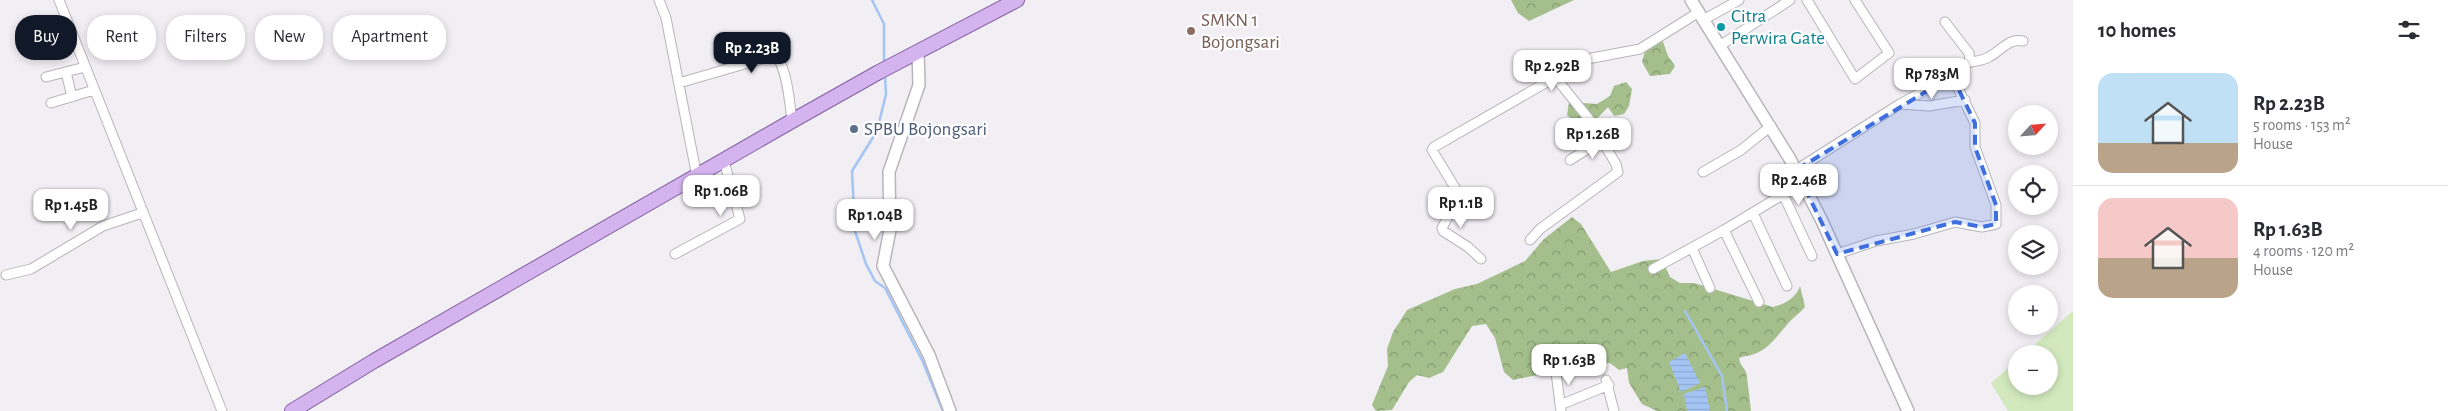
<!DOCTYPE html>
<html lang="en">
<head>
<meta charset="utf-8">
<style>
  body { margin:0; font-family:"Alegreya Sans",sans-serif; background:#f7f7f7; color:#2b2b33; height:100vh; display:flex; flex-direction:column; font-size:19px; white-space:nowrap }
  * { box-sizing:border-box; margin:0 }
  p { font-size:16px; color:#7c7c81 }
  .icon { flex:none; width:28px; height:28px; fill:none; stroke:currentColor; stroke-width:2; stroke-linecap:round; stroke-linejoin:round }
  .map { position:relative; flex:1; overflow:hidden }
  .details { display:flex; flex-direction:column; background:#fff; width:375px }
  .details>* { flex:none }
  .guide { position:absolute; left:15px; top:15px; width:475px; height:45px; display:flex; gap:10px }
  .needle { width:32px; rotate:64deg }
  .buttons { position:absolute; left:2008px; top:105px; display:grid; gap:10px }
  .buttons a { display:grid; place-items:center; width:50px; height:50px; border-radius:50%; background:#fff; box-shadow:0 2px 8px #0003; font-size:25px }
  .price { position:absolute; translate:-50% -42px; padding:0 11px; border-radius:10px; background:#fff; color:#222; font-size:16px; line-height:32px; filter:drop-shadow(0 1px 2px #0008) }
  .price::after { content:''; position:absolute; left:50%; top:30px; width:15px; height:11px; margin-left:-8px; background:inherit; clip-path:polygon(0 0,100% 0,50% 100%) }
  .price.selected { background:#111827; color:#fff }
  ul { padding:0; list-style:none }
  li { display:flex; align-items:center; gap:15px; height:125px; padding:0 25px }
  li+li { border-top:1px solid #e1e1e2 }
  li span { display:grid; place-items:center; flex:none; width:140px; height:100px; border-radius:15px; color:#555 }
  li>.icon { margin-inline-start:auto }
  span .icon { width:60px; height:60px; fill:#fffc; stroke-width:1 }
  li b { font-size:21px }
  h2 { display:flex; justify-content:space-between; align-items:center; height:60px; padding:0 25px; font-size:21px }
  .tag { padding:0 18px; border-radius:20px; background:#fff; box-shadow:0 2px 8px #0003; font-size:18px; line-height:45px }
  .tag.selected { background:#111827; color:#fff }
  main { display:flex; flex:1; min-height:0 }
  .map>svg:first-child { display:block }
</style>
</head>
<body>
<main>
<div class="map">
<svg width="2073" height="411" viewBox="0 0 2073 411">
  <defs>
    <pattern id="forest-crowns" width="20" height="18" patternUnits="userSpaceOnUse" patternTransform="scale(1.25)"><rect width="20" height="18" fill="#a4bf8c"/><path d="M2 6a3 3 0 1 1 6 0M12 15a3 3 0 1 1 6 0" fill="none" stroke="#859b72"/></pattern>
    <pattern id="water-rules" width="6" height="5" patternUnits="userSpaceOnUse" patternTransform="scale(1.25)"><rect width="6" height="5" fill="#a4c5f4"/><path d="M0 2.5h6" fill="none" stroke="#8da9d1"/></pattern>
  </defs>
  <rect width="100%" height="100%" fill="#f1eef4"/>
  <path fill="#d2e9bd" d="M2073,311V411H2008L1991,383L2016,361V386H2049V354H2024Z"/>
  <path fill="url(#forest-crowns)" d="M1511,0H1574L1529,21L1518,13Z
    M1662,39L1668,56L1675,66L1670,74L1650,76L1642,62L1645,51Z
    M1626,82L1632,89L1629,106L1624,114L1614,116L1608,107L1585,131L1567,115L1569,102L1597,104L1610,96L1614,86Z
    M1572,217L1581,224L1611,272L1643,261L1662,259L1670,277L1680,283H1694L1773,307C1785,304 1796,298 1800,286L1805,307C1799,314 1791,319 1786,326C1777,336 1768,350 1754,354C1749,356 1744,356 1739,358C1740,365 1743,366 1746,372C1747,375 1751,409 1751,411H1657L1642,404L1629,383L1627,368L1619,370L1610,363L1592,364L1513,380L1504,372L1495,338L1486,324L1472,326L1443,372L1429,378L1417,375L1409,382L1392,410L1376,411L1372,405L1388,366L1387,349L1393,332L1407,310L1455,289L1477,284L1525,261L1544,239Z"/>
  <path fill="url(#water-rules)" d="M1685,353L1700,383L1681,392L1669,362Z
    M1705,387L1710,411H1687L1684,394Z"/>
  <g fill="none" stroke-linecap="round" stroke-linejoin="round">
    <path stroke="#a4c5f4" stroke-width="2.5" d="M872,0L884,24V63
      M885,76L886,94L877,131L852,171L855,231L866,264L875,281L885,288L923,362L943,411
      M1685,311L1722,376L1727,411"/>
    <defs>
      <path id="minor" d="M59,0L222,411
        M659,0L666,18L697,177
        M1807,0L1855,79L1889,53L1855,0
        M1705,19L1739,0
        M1945,22L1969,53L1970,61
        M1721,45L1790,0
        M66,72L72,97
        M46,77L85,67
        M679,83L775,55C787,66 790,105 792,121
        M51,103L94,90
        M1900,104L1952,76
        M1570,160L1602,140
        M1796,170L1900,104L1929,106L1965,100
        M1703,172L1741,150L1771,126
        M1460,194L1442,228L1443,231L1468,247L1481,259
        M1783,194L1812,256
        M1474,200L1457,191L1432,150L1434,147L1587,59L1640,49L1699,12
        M1753,213L1787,286
        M1724,230L1759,302
        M1530,240L1540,229L1618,172L1616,164L1589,119L1555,77
        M1692,248L1710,288
        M675,254L740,219L724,161
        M1837,254L1876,241L1914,234L1955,222L1982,227L1996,224V205L1975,147V123L1952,76C1959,59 1977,64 1989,57C2001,51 2008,38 2023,41
        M1653,269L1724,230L1802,183
        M6,275L31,269L103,226L142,213
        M1555,365L1561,411
        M1606,380L1614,411
        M1560,405L1609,385"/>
      <path id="tertiary" d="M1691,0L1790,159L1822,221L1908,411
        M918,52L919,85L889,172L890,230L883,266L929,355L950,411"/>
      <path id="primary" d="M292,411L374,361L792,121L879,72L1017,0"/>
    </defs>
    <use href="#minor" stroke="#b8b5ba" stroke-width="11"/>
    <use href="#tertiary" stroke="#b8b5ba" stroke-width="14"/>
    <use href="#primary" stroke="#8360a1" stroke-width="16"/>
    <use href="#minor" stroke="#fff" stroke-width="9"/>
    <use href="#tertiary" stroke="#fff" stroke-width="11"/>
    <use href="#primary" stroke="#d4b3ef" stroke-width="14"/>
  </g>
  <path fill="#3f6edf" fill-opacity="0.2" stroke="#3f6edf" stroke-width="4" stroke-dasharray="10 6" stroke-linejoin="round" d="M1952,76L1975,123V147L1996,205V224L1982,227L1955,222L1837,254L1796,170Z"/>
  <circle fill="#0f9aa8" stroke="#fdfcfe" stroke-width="2" cx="1721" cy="27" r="5"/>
  <circle fill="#8d6e63" stroke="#fdfcfe" stroke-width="2" cx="1191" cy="31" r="5"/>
  <circle fill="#5c6f8a" stroke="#fdfcfe" stroke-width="2" cx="854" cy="129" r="5"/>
  <g text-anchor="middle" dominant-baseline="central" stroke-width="4.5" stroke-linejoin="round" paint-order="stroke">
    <g font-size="19" fill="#0d838f" stroke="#fdfcfe" text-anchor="start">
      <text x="1731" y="16">Citra<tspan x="1731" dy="22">Perwira Gate</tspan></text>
    </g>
    <g font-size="19" fill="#785e54" stroke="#fdfcfe" text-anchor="start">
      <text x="1201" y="20">SMKN 1<tspan x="1201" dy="22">Bojongsari</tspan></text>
    </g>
    <g font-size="19" fill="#4e5e75" stroke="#fdfcfe" text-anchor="start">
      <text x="864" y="129">SPBU Bojongsari</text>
    </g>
  </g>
</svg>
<div class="buttons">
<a><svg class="needle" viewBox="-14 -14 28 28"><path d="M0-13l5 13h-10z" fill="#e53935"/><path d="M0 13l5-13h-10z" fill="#7c7c81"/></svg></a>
<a><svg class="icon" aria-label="locate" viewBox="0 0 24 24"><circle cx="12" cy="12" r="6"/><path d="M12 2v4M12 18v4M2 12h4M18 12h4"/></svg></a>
<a><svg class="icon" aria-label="layers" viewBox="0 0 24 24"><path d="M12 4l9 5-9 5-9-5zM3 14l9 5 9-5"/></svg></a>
<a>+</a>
<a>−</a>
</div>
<b class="price selected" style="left:752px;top:74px">Rp 2.23B</b>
<b class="price" style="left:1552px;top:92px">Rp 2.92B</b>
<b class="price" style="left:1932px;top:100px">Rp 783M</b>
<b class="price" style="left:1593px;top:160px">Rp 1.26B</b>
<b class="price" style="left:1799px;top:206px">Rp 2.46B</b>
<b class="price" style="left:721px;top:217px">Rp 1.06B</b>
<b class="price" style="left:1461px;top:229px">Rp 1.1B</b>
<b class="price" style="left:71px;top:231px">Rp 1.45B</b>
<b class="price" style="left:875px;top:241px">Rp 1.04B</b>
<b class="price" style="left:1569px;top:386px">Rp 1.63B</b>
<div class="guide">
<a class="tag selected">Buy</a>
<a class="tag">Rent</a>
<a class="tag">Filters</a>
<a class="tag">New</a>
<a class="tag">Apartment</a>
</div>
</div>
<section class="details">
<h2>10 homes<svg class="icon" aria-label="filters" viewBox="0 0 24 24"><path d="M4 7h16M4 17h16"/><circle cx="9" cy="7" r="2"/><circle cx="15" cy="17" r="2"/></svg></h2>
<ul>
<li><span style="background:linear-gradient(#bfe0f5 70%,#b9a48a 0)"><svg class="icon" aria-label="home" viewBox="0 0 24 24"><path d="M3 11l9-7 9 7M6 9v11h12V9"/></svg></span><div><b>Rp 2.23B</b><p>5 rooms · 153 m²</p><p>House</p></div></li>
<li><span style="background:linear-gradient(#f6c9c9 60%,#b9a48a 0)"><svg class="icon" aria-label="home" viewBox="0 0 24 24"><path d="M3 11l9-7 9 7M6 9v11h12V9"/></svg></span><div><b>Rp 1.63B</b><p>4 rooms · 120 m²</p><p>House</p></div></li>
</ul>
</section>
</main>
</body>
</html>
